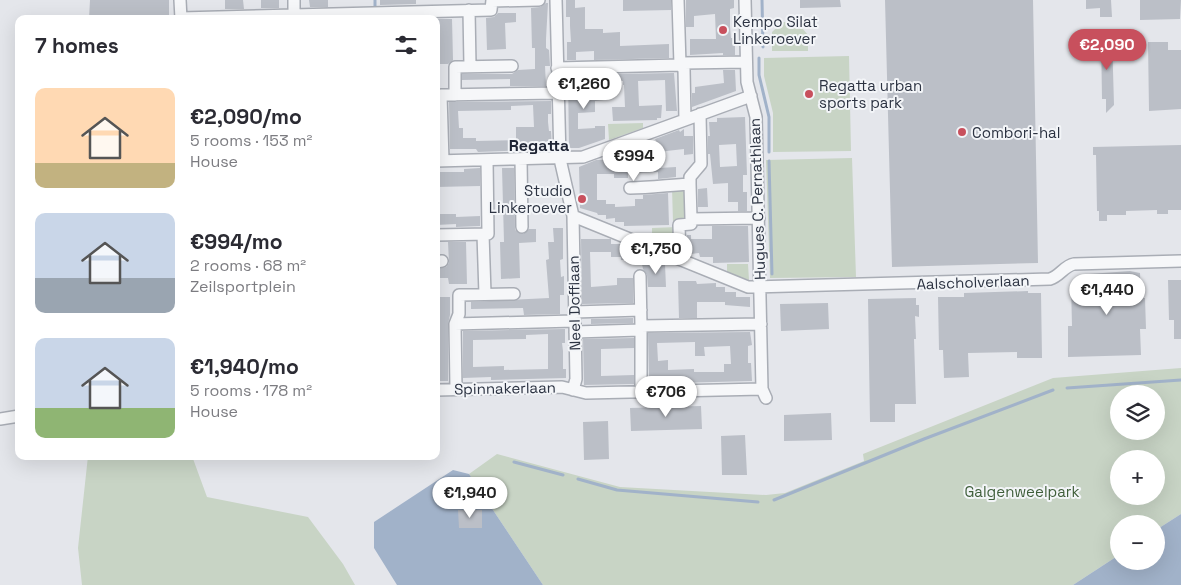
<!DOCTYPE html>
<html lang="en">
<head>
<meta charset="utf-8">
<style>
  body { margin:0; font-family:"Space Grotesk",sans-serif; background:#f2f2f3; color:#2b2b33; height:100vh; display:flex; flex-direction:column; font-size:19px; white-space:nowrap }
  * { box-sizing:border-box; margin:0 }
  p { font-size:16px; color:#7c7c81 }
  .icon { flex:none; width:28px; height:28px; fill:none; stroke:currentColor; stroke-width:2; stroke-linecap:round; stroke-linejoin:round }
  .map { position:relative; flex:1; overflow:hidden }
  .details { position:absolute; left:15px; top:15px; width:425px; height:445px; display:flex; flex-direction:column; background:#fff; border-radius:10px; box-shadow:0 5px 20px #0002 }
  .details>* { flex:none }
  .buttons { position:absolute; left:1110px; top:385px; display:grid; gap:10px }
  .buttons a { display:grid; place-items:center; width:55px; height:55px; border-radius:50%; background:#fff; box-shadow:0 5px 20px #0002; font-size:25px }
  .price { position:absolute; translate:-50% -42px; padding:0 11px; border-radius:18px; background:#fff; color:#222; font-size:16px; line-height:32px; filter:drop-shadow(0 1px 2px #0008) }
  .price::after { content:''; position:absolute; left:50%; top:30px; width:15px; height:11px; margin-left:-8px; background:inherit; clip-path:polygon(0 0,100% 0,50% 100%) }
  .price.on { background:#c8505d; color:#fff }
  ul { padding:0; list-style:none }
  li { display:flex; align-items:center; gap:15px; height:125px; padding:0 20px }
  li span { display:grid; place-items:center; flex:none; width:140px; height:100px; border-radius:10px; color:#555 }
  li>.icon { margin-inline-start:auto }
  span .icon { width:60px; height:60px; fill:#fffc; stroke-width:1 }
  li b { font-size:21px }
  h2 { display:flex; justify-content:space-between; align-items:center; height:60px; padding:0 20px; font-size:21px }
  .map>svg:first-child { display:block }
</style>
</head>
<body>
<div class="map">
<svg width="1181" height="585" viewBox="0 0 1181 585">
  <rect width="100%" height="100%" fill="#e4e6eb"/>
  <path fill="#c8d4c5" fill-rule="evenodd" d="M783,22H797L808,35V51H772V32Z
    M849,56L851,151L773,152V113L764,76V58Z
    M643,123V128L609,140L608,124Z
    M852,158L856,277L770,278L766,160Z
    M687,187L688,222H673L672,188Z
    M677,227V249L652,239V228Z
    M727,264H748L749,280L727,273Z
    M1181,368V514L1156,530V524H1119V555L1073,585H543L469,474L497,454L620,487L766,495L785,493L864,461L863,454L1053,378ZM1119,394H1156V431H1119ZM1119,459H1156V496H1119Z
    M88,456H192L207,497L308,517L343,564L355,585H82L78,548Z"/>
  <path fill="#a1b2c9" d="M453,470L469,474L543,585H397L374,548V522Z
    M1181,514V585H1073L1119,555V561H1156V530Z"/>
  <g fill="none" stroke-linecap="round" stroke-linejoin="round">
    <path stroke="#a1b2c9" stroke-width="3" d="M375,0V7
      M762,0L763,47
      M759,58V75L769,117V152
      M769,161L772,274
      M1067,388L1181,380
      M514,462L563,475
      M578,479L617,490L758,502
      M774,500L924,439L1053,390"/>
  </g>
  <path fill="#bbbfc7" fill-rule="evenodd" d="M90,0H169V19H89Z
    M225,0H243L244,9H225Z
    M261,0H279V8H261Z
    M309,0H328V7H310Z
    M380,0H416V4L380,5Z
    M566,0H575V8L585,7V29H603V33L620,32V46L669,44V58L594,60V51L576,52V60H567V42H571L570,26V17H566Z
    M623,0H671V10L623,11Z
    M686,0H734V8L730,9V26L731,38H735V55H723V53L690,55V39H716L715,14L694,16V27H686Z
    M800,0H840L841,7L800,8Z
    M885,0H1033L1038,263L892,267Z
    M1086,0H1111L1112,17H1100V8L1086,9Z
    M1140,0H1181L1180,19L1140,20Z
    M546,3H548L546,39V48L549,50L550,66H545L546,86H510V79L462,80V74H512L518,70L535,69V48H532L531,8L540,7Z
    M498,13H516V22L505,23L506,49L487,50L486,18L494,17Z
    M436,19H452L453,60L448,64H436Z
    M1112,35L1114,105L1106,113V99H1102L1101,36Z
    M1148,42H1168V50H1181V109L1149,111Z
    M723,70H735L736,91L692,107V93H695V87L724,83Z
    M674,73L677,111H666L665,80L638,81L639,106L662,105L661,118H657V120L613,121L612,107H625L624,85H623V81H616V74Z
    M568,75H577V78L594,77V83L604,82V100L595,101V112L578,113V129L595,128V126H605V139L579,148H569Z
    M551,101V114H548V122L549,131H551L552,149L478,152L476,149H450L449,102ZM533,105L534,127H516V140L476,141V138H463V128H459L458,111L511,110V106Z
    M745,117L747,175H743V192H747V211H738V202H728V183L713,184L710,154H708V136H710L709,122H717V118ZM736,144L737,166L720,167L719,145Z
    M684,129V136H693V154L684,155V149L658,152L659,168L676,167V177L658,179V172L628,173V178H614V174H597V200H606V204H615V207L635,206V199H643V195L668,193L669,225L624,226V222H615V218L606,219V215H598L597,213L580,208L579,167L596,160L631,159V148L656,141L655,139L679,130L680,132Z
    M1181,145V210H1168V214H1157V210L1126,211V215H1107V221H1099V211H1097L1096,155H1093V147Z
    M480,168V186L436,187V172H464V169Z
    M502,168H514L515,230L523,234L529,229H536V242L519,243L520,278L501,279L500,242H504Z
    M707,188L708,207H698V189Z
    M436,214H456V217L480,216V226L456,227V224L436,225Z
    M712,226H748L749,262L713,263V257H700L699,253L691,254V250H687V235H691V239H712Z
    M553,228H563V259L560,260L561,277L564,276V295H560V314L524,315L523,308L471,309V302L549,298L546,260L549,259L548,242H554Z
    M581,239H611V244H621V250L634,249V260H621V257H611V252H590L591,287L617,285V278H633V303L582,304Z
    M448,242H466L467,284H449L448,278H436V269L446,267L449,263Z
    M642,264H665L666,287H648L647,275L643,269Z
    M1130,271L1140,273L1141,298H1145L1146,329H1140L1141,355L1068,357V326H1072L1071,284H1087L1089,274Z
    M1168,280H1181V339H1174V320H1169Z
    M678,281H696L697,284L716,283V287H725V292H736V297H750V307L725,305V302H697V318H679Z
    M1028,291V293H1041L1042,358H1017V352L968,353L969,377L944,378L943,350H939L938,297H964V293Z
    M436,297H450V315L448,324V381H436Z
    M916,298V305H919V317L915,316L916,339H914L916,404H895V422H870L868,299Z
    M828,303L829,329L781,331L780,304Z
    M633,318V323L591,324V319Z
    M565,329V343H562L563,351V369H566V378L491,380V377L463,378V331ZM548,334V369L504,370V366L473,367V340L526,339V335Z
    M750,332L752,345L748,346V363H751L752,381L676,383V380L649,381L648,333ZM695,342V356H705L704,347L730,346L731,364H724V372H694V369L668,370V360L658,361L657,343Z
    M634,338V348L601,349V376L634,375V384L584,385L583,339Z
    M701,406L702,429L631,431L630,408Z
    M831,413L832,440L784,441V415Z
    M608,421L609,459L584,460L583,422Z
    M745,435L747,475H722L721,436Z
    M458,510H482V528H459Z"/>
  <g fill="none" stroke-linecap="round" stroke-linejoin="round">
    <defs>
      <path id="street" d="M180,0L181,19
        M294,0V14
        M556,0L560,159L573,216L576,379L573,390
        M678,0L680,65
        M745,0L747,82L756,117L762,389L766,398
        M492,1L539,0
        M469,10L470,66
        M181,18L491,10L492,0
        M680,65L684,69L685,120
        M557,68L680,65L684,63L746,62
        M455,95V67L512,66
        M521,159L522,227
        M436,161L583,157L751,96
        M443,161L441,95L558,93
        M690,184L691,219L759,218
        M630,188C650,188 670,185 690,184V177L701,164L700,114
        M573,216L748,287L1050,279C1060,276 1064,266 1074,264L1181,261
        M483,234L485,294
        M436,235L488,234L487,160
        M680,259L679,225L691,224V219
        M436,262L442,261
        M640,276L641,326L761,324
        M574,312L641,310
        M455,324L574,321
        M641,326V392
        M575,332L640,330
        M456,389L455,324L459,314V295L514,294
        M436,390L562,387L586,393L762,389
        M0,419L19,416"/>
    </defs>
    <use href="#street" stroke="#a9adb5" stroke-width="14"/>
    <use href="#street" stroke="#f6f7f9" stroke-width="11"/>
  </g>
  <g fill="#c8505d" stroke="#f3f5f8" stroke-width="2">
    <circle cx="723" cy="30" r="5"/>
    <circle cx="809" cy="94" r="5"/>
    <circle cx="962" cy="132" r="5"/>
    <circle cx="582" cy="199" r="5"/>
  </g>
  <g text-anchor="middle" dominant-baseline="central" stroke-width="4" stroke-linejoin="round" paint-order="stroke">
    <g font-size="15" fill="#2c3342" stroke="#f3f5f8" text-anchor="start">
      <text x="733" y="21">Kempo Silat<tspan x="733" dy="17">Linkeroever</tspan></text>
      <text x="819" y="85">Regatta urban<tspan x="819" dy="17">sports park</tspan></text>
      <text x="972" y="132">Combori-hal</text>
      <text x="572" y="190" text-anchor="end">Studio<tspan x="572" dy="17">Linkeroever</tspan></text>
    </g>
    <g font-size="15" fill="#2c3342" stroke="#f3f5f8">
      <text transform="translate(757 199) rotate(-92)">Hugues C. Pernathlaan</text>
      <text transform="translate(973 282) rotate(-2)">Aalscholverlaan</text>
      <text transform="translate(574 303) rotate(-91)">Neel Dofflaan</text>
      <text transform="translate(505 388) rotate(-1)">Spinnakerlaan</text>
    </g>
    <g font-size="15" fill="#3f5e3a" stroke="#f3f5f8">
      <text x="1022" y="491">Galgenweelpark</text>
    </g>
    <g font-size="16" font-weight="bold" fill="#1e2434" stroke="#f3f5f8">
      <text x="539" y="145">Regatta</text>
    </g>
  </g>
</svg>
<div class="buttons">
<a><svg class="icon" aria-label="layers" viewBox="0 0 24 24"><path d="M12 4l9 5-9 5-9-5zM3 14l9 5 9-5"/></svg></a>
<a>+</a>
<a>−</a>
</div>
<b class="price on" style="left:1107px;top:71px">€2,090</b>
<b class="price" style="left:584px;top:110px">€1,260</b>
<b class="price" style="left:634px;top:182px">€994</b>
<b class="price" style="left:656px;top:275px">€1,750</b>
<b class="price" style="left:1107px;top:316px">€1,440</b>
<b class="price" style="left:666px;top:418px">€706</b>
<b class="price" style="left:470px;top:519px">€1,940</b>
<section class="details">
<h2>7 homes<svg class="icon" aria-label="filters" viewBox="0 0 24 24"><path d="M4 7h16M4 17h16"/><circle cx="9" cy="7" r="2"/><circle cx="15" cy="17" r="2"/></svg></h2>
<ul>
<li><span style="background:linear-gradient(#ffd9b3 75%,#c2b280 0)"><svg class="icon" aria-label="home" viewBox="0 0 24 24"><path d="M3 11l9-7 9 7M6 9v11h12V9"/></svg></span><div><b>€2,090/mo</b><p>5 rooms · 153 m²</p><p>House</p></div></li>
<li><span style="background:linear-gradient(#c9d6e8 65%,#9aa5b1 0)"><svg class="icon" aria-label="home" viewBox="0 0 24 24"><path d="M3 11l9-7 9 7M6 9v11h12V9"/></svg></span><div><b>€994/mo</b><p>2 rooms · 68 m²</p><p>Zeilsportplein</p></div></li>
<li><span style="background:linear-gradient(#c9d6e8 70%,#8fb573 0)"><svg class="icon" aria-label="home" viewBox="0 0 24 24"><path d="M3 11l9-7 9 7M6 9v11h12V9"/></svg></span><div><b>€1,940/mo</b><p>5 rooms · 178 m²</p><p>House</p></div></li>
</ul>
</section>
</div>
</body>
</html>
